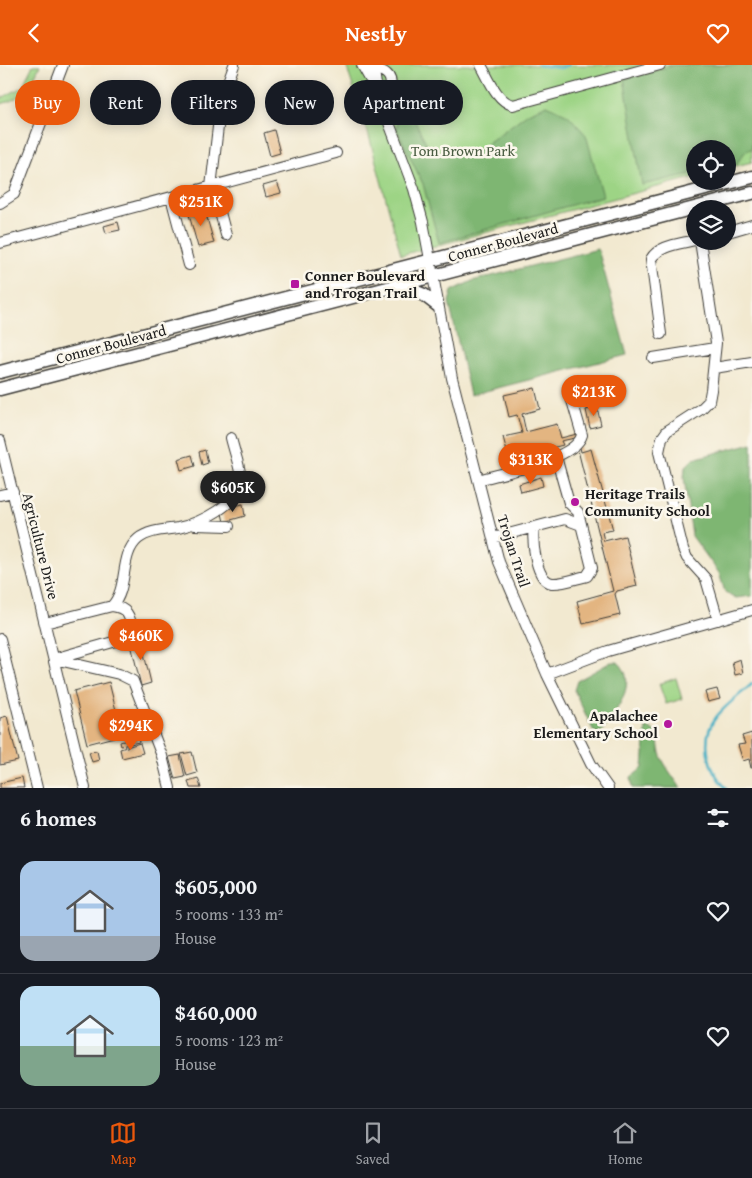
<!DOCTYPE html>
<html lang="en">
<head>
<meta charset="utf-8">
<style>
  body { margin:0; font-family:"Gentium Book Plus",serif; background:#242831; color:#f1f3f6; height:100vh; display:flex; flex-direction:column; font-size:19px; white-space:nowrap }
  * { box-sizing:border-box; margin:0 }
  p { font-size:16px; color:#9ea1a6 }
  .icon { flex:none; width:28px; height:28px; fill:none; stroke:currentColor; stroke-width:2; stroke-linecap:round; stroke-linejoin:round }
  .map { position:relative; height:723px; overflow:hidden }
  .side { display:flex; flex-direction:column; background:#171b24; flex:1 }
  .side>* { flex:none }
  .banner { position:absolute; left:15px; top:15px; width:500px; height:45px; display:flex; gap:10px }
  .fabs { position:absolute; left:686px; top:75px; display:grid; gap:10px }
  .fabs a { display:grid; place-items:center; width:50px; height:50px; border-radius:50%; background:#171b24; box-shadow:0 2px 12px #0003; font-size:25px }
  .price { position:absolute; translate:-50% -42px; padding:0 11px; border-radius:18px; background:#ea580c; color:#fff; font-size:16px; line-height:32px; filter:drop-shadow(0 1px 2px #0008) }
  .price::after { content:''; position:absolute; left:50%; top:30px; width:15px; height:11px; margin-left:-8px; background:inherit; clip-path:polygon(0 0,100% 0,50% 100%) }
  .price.current { background:#222; color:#fff }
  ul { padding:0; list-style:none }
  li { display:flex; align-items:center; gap:15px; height:125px; padding:0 20px }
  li+li { border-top:1px solid #363941 }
  li span { display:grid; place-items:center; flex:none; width:140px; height:100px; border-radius:15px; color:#555 }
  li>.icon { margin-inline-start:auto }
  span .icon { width:60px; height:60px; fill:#fffc; stroke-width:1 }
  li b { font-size:21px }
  h2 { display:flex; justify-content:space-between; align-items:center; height:60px; padding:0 20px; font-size:21px }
  .chip { padding:0 18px; border-radius:22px; background:#171b24; box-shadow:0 2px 12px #0003; font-size:18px; line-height:45px }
  .chip.current { background:#ea580c; color:#fff }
  header { display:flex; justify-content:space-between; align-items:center; height:65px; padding:0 20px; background:#ea580c; color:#fff; font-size:22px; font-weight:800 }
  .tabs { display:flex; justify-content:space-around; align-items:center; height:70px; border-top:1px solid #363941; background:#171b24; font-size:14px; color:#9ea1a6 }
  .tabs a { display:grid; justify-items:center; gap:2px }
  .tabs .current { color:#ea580c }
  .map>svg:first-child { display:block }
</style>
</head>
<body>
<header><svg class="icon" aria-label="back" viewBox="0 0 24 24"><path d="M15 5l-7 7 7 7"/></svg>Nestly<svg class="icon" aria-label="heart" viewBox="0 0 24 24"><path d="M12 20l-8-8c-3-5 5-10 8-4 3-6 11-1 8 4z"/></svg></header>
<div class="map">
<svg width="752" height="723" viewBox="0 0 752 723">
  <rect width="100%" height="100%" fill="#fbf7ec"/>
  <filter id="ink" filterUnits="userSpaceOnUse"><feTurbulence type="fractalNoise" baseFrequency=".02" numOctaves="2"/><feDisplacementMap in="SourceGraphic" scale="10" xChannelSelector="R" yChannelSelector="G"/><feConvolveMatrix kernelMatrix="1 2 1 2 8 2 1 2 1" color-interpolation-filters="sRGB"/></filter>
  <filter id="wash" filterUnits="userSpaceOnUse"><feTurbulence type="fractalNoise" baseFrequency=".0096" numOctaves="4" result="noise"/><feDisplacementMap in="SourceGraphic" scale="20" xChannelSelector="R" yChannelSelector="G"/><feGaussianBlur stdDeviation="1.12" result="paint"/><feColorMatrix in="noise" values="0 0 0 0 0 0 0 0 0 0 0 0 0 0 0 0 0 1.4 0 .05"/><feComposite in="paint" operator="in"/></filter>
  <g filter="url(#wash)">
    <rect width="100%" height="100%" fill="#f2e9d0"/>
    <path fill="#9dd485" stroke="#5c7850" d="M33,0H40C32,19 22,35 0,39V34L22,22Z
      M346,0H752V97L728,103V84H695V112L401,190L369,71Z
      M676,613L682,634L666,639L659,619Z"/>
    <path fill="#7eb672" stroke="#4d6947" d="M675,0H752V83L745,87L737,98L728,100V84H695V108L642,120L624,14Z
      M547,40L568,50L586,70L603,131L439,178L423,119L397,65V48L410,47L431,87L477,86L528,48Z
      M598,184L627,290L470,330L449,237L452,226L472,216Z
      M752,378V531L736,533L725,527L719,508L692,471L684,413L685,402L693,394Z
      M611,597H618C640,618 615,647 601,667L597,668L594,667L574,625L577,616Z
      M646,663H650C661,670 657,677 660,688C663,699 674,713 681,723H633L631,712L643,703Z"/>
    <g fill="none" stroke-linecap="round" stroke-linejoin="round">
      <path stroke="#47b1c6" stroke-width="2.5" d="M538,0L560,3L569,0
        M726,723C708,705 699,673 717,651C727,639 741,629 752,619"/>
    </g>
    <g id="blocks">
      <path fill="#e3b581" d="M274,65L280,88L270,91L264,68Z
        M277,117L281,128L266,132L263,121Z
        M204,142L214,178L198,182L188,146Z
        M118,157L120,165L106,168L104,161Z
        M535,323L540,344L522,349L526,367L557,359L561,373L577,369L581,387L591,384L613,465L602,467L604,476L625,471L637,521L617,526L615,529L620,550L583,559L577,536L613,526L575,373L561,376L563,380L509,394L503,372L522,368L517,350L509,352L504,330Z
        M597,342L601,360L590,363L586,345Z
        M205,385L208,398L202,400L199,387Z
        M192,390L195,401L181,405L178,394Z
        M541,412L543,421L521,427L519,419Z
        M243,439L245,451L224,457L221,444Z
        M140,572L151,618L141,621L130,575Z
        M740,594L743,608L735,610L732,597Z
        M109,617L122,670L87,679L74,626Z
        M717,624L720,634L708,637L705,627Z
        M7,651L18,696L0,700V653Z
        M752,668V703H751L749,694L743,696L738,680L745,679L742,671Z
        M138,672L139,677L121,681L120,677Z
        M140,678L143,688L122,693L120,684Z
        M97,686L99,695L92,697L89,687Z
        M192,687L197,708L187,711L181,689Z
        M180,690L185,712L175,714L169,692Z
        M22,713L24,723H0V718Z
        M198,713L201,723H190L188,716Z"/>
    </g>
  </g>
  <g filter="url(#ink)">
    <use href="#blocks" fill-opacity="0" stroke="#3c3b37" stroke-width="1"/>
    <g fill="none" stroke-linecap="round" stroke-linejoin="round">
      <defs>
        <path id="minor" d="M362,0L374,21
          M373,0L377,26L414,124L423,157L452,313L499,497L547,609L591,699L608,723
          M481,0C488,12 497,37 513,40L660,0
          M374,3C388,7 394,13 389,27L380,33
          M213,121L226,170
          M211,122L221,36L234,0
          M171,132L189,200
          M0,138L14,129L63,0
          M728,167L752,160
          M700,176L716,278L711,325L709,336L701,344L667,366L662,373L659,387L683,484L687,493L706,514L718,555
          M0,178L336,88
          M661,269L651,194C659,180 681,179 695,175
          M653,293L715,283
          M714,303L752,297
          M0,376L85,723
          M478,415C502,408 575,395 582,370L569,325
          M0,430L13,427
          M195,460L229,461
          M534,462C532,476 535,515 552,518C563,519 577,513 587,511L592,503L578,447L569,438L556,392
          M493,473L565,454L581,460
          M112,541C129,523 119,490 138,474C149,465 165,465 178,463C198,459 242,438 241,414C240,401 234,386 231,373
          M45,558L112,541C127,543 130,550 132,565L127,573L57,593
          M0,574L37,723
          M54,594L119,609L133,616L162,691L170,723
          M547,609L608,586L752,545"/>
        <path id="major" d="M400,220L424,230L437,240
          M0,307L752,112
          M0,324L752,128"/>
      </defs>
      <use href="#minor" stroke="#3c3b37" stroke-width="12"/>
      <use href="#major" stroke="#3c3b37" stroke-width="15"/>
      <use href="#minor" stroke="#fff" stroke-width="10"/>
      <use href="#major" stroke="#fff" stroke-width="12"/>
    </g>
  </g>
  <g fill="#b5179e" stroke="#fbf7ec" stroke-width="2">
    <rect x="290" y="214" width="10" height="10" rx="2.5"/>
    <circle cx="575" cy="437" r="5"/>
    <circle cx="668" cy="659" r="5"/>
  </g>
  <g text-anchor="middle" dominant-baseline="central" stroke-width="5" stroke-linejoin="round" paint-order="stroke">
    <g font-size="15" fill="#495c41" stroke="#fbf7ec">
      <text x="463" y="85">Tom Brown Park</text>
    </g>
    <g font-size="15" fill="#1c1c1c" stroke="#fbf7ec">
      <text transform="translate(503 177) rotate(-15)">Conner Boulevard</text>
      <text transform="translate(111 279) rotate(-15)">Conner Boulevard</text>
      <text transform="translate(41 481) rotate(76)">Agriculture Drive</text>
      <text transform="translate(514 486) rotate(72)">Trojan Trail</text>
    </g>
    <g font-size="15" font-weight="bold" fill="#1c1c1c" stroke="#fbf7ec" text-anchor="start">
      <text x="305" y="210">Conner Boulevard<tspan x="305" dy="17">and Trogan Trail</tspan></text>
      <text x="585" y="428">Heritage Trails<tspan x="585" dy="17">Community School</tspan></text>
      <text x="658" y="650" text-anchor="end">Apalachee<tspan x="658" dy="17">Elementary School</tspan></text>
    </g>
  </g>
</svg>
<div class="fabs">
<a><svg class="icon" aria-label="locate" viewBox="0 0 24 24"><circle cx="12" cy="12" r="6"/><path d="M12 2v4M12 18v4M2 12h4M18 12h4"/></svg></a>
<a><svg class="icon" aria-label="layers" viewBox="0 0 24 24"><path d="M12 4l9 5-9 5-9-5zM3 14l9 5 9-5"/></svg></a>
</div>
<b class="price" style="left:201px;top:162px">$251K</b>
<b class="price" style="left:594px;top:352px">$213K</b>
<b class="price" style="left:531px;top:420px">$313K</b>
<b class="price current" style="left:233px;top:448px">$605K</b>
<b class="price" style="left:141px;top:596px">$460K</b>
<b class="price" style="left:131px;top:686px">$294K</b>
<div class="banner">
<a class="chip current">Buy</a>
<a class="chip">Rent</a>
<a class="chip">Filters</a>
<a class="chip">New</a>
<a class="chip">Apartment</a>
</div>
</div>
<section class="side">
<h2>6 homes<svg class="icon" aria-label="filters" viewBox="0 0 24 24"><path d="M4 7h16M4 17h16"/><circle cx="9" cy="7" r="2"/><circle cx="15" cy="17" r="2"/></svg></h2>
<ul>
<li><span style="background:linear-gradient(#a9c7e8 75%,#9aa5b1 0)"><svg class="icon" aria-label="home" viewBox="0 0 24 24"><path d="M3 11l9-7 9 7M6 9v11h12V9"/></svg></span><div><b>$605,000</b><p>5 rooms · 133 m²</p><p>House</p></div><svg class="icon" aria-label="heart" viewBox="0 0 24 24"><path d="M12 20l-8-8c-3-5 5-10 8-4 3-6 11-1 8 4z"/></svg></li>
<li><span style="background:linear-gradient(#bfe0f5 60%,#7fa58c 0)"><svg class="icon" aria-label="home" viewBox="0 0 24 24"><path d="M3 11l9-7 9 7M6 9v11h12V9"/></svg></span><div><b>$460,000</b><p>5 rooms · 123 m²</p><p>House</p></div><svg class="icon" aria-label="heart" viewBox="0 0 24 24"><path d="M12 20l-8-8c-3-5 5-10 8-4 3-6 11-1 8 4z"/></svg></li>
</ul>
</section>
<nav class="tabs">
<a class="current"><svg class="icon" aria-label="map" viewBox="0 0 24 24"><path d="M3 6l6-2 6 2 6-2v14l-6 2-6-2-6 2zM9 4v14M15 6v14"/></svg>Map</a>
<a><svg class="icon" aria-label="saved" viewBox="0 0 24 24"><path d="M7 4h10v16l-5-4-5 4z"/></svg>Saved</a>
<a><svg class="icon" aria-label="home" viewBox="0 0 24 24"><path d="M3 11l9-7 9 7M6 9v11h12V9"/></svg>Home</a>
</nav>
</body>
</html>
